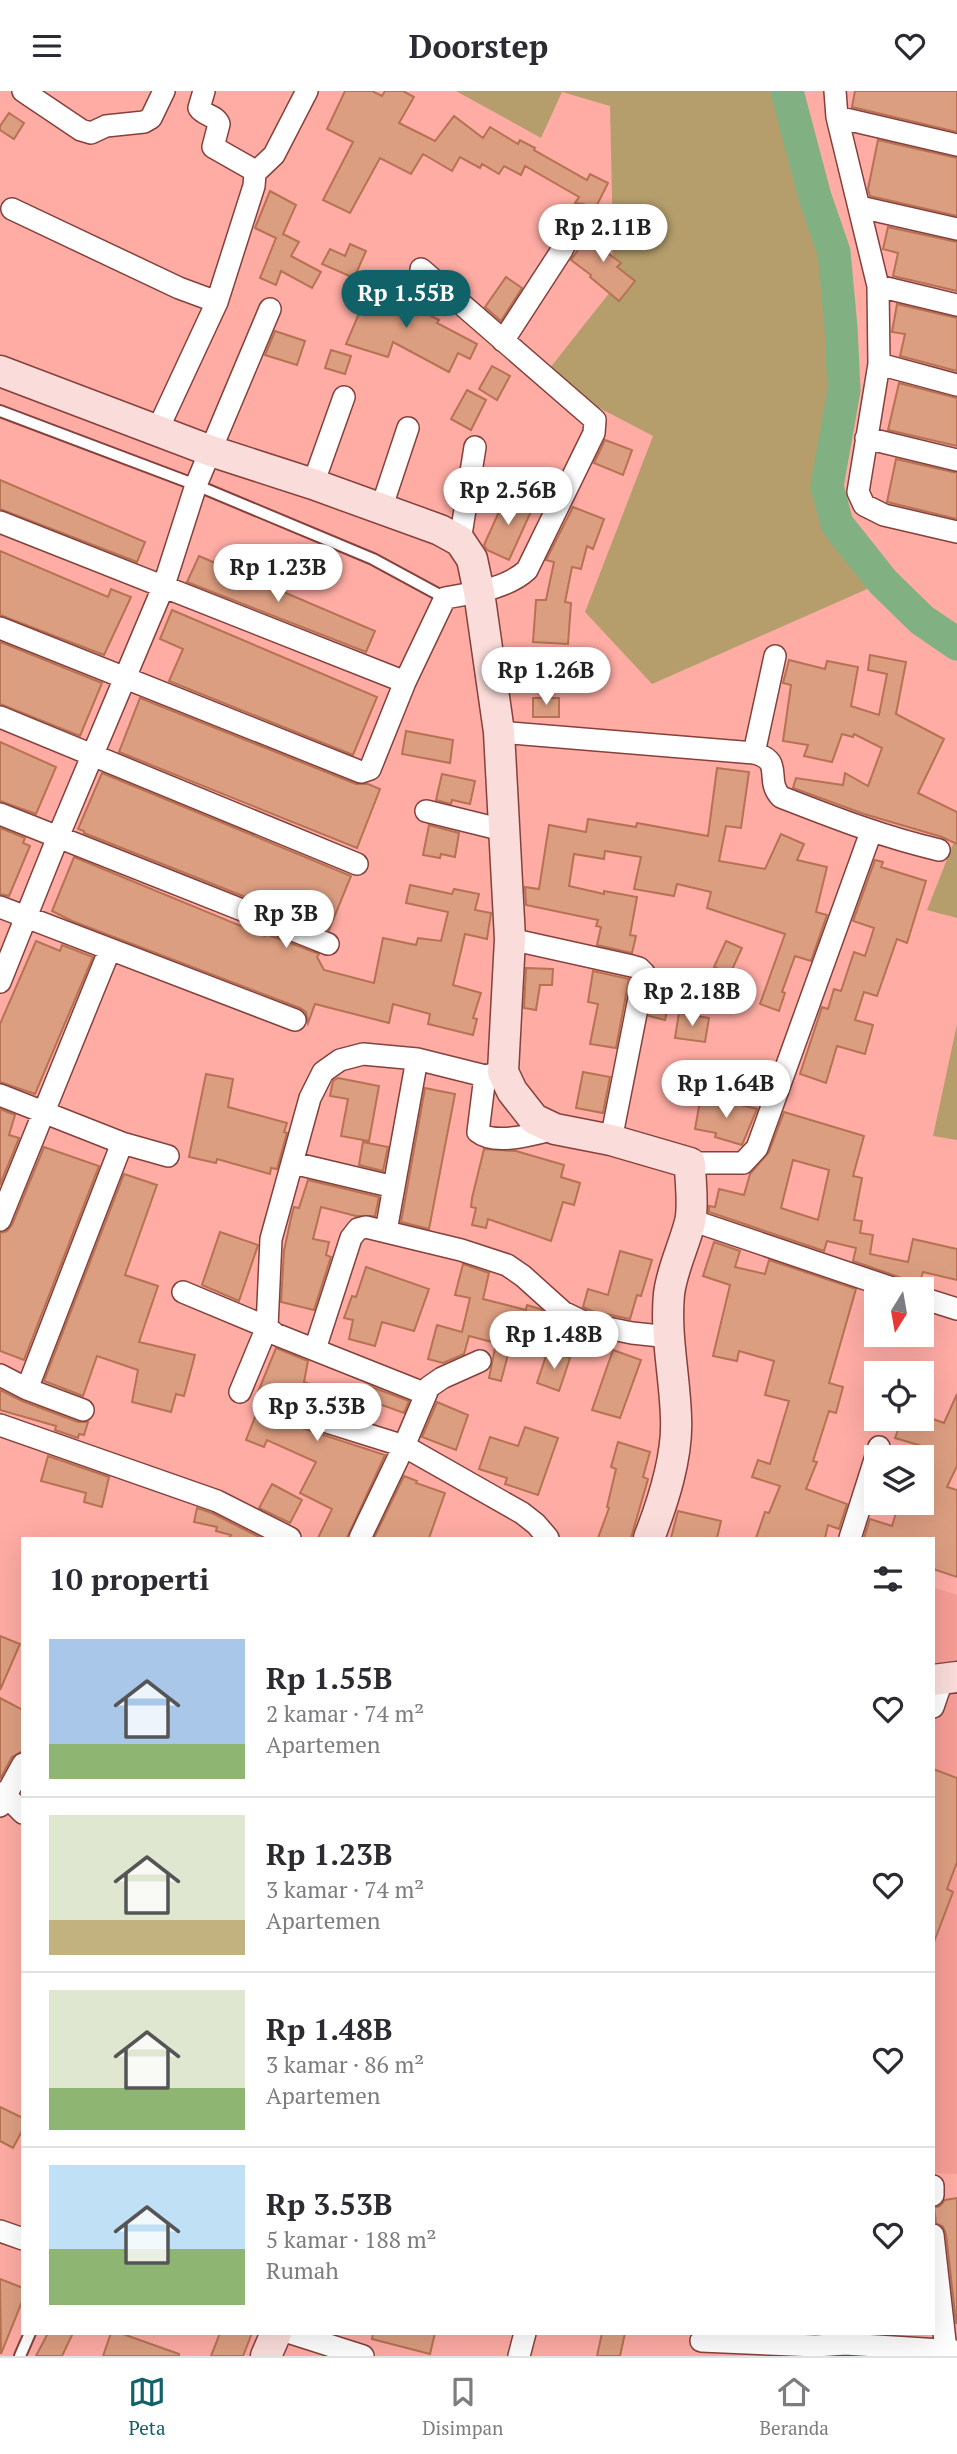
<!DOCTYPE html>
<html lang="id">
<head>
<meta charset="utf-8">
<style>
  body { margin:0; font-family:"PT Serif",serif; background:#f2f2f3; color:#2b2b33; height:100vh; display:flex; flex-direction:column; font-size:26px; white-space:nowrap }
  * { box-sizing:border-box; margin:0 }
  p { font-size:23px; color:#7c7c81 }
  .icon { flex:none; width:38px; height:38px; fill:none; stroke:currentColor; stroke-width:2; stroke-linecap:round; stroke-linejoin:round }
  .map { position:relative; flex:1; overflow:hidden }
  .side { position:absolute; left:21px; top:1446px; width:914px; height:798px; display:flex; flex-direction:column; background:#fff; border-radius:0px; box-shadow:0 7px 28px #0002 }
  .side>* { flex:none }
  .needle { width:46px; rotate:191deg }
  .buttons { position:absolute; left:864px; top:1186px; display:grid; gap:14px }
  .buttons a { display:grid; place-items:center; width:70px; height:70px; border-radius:0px; background:#fff; box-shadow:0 7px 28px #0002; font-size:35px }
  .price { position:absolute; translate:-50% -60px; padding:0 16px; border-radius:24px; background:#fff; color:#222; font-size:23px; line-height:46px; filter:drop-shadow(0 2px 4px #0008) }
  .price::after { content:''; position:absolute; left:50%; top:42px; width:21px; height:16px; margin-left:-10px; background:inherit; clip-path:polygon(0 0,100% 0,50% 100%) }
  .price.current { background:#116169; color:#fff }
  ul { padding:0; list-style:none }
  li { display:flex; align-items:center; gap:21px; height:175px; padding:0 28px }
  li+li { border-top:2px solid #e1e1e2 }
  li span { display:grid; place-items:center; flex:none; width:196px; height:140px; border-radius:0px; color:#555 }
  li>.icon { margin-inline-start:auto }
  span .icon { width:84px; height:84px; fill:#fffc; stroke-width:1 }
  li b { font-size:30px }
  h2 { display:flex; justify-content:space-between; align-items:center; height:84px; padding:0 28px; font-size:30px }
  header { display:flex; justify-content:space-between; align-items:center; height:91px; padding:0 28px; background:#fff; font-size:32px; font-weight:700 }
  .dock { display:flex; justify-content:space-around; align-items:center; height:98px; border-top:2px solid #e1e1e2; background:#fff; font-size:19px; color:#7c7c81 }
  .dock a { display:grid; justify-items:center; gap:4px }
  .dock .current { color:#116169 }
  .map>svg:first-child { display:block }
</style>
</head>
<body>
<header><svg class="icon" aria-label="menu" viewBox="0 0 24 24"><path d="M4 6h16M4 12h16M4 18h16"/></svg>Doorstep<svg class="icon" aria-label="heart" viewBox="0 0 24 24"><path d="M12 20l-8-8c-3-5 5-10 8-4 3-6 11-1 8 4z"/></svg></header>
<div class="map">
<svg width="957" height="2265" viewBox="0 0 957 2265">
  <rect width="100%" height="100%" fill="#feaca4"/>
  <path fill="#f69d95" d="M933,1496L957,1504V2083L933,2082Z"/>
  <path fill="#b59e6c" d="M456,0H787L834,161L839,214L844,299L827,395L837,433L883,491L652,593L585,521L653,345L542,287L614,196L610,15L562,1L541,47Z
    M957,743V827L927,819Z
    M957,933V1049L933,1045Z"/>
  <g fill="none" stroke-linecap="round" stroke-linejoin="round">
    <path stroke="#81b183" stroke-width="33" d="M787,0L815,106L834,161L841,236L844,299L827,395L837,433L883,491L922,529L957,553"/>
  </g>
  <path fill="#dc9e81" stroke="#b67252" stroke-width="2" fill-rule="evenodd" d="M345,0H372L382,5L385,0H403L414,6L399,32L435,50L454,25L483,47L490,36L518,53L520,49L535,57L534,59L587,89L590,83L608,92L593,122L584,113L575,112L579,106L525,75L521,84L504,75L499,83L482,73L480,77L460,66L452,80L423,63L411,83L380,67L350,122L323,109L353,51L327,38Z
    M855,0H957V41L852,16Z
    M9,22L24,32L14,48L0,39V35Z
    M878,49L957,67V125L870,105L868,98Z
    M270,100L296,114L283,143L299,151L291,165L321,181L312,197L281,180L276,194L260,187L276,147L255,137Z
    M595,135L613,149L605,160L621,172L617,176L635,190L619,210L590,186L591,184L571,169Z
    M888,136L957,151V200L893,185L898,162L883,158Z
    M350,153L366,160L354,187L322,173L330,158L345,165Z
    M506,186L522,197L501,230L485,216Z
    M393,187L412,194L406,212L439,229L437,232L477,253L470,268L458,262L449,281L393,251L388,266L346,253L366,206L384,213Z
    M897,213L957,227V280L900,265L905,243L892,241Z
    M275,240L305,250L297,274L265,264Z
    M331,259L351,265L345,283L325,277Z
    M492,275L510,285L497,309L479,298Z
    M899,292L957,307V355L888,339Z
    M467,299L486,309L471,339L451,328Z
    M605,349L632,359L623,384L594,372Z
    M896,368L957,382V428L887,411Z
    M0,389L145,451L137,471L0,418Z
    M507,403L534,414L509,469L487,459L484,454Z
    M573,416L604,428L593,458L587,455L581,478L572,476L565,511L571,512L568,553L533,551L536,509H546L554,471L546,469Z
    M0,460L108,506L111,498L131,506L104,564L0,524Z
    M199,465L375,540L366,561L187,491Z
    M172,519L377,606L353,664L169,590L183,558L160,548Z
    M0,551L102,592L80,645L0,613Z
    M870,564L906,571L896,623L944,648L918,702L957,721V753L942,746L864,723L793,697L796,687L843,694L845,682L868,695L882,657L854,643L853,646L842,643L832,671L804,665L808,654L783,650L791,594L783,592L789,569L825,578L827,570L858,576L851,615L879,624L887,583L868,579Z
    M140,607L356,693H368L380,698L357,757L119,661Z
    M533,607H559V626H533Z
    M406,640L453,649L450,672L402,663Z
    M0,651L56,676L36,723L0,710Z
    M717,677L749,681L741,737L726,735L719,770L765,778L781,743L804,753L797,769L827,776L816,821L827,824L811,870L795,865L782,901L785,902L779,920L760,913L785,843L707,817L711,801L677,793L674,805L634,798L641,766L605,760L604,768L574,763L569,795L604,803V800L637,806L630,844L636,845L632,862L597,854L601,836L596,835L598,829L526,814L525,796L539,798L549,734L586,741L588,728L636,736L637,732L708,745Z
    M102,682L351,785L329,839L84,742V740L78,738Z
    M442,683L475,690L470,713L452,709L451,713L436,709Z
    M429,734L459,742L455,766L441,763L440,767L423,764Z
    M0,737L25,747L23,752L30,755L9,805L0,803Z
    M74,766L265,845L266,843L319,863L317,866L324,879L374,892L383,847L416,854L418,847L441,850L448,821L406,812L410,794L452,803L454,798L479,803L475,819L491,822L487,848L465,843L453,894L481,902L473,927L477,928L473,944L428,933L430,923L393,913L389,932L315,913L308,932L306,921L300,917L72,830L52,820Z
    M875,769L883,771L881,776L926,790L907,852L897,848L877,905L864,901L855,929L873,934L865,963L837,955L826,992L800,983L822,916L828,918L834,898L841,900L854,861L865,865L874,837L853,830Z
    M36,850L60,860L62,854L93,866L35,1003L0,991V933Z
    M726,850L742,857L730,883L714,876Z
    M526,877L553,878L552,894H540L536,919L524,917Z
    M593,880L629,888L616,957L590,953L598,913L588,911Z
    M655,893L672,897L665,929L649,925Z
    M679,922L709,927L705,951L675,947Z
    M583,981L610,986L603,1022L576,1017Z
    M206,983L233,988L228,1016L287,1032L284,1041L287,1042L277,1078L271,1077L270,1083L217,1068L216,1072L189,1066Z
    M338,987L379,995L369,1050L341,1045L348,1008L330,1005L333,990Z
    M425,997L455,1003L429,1138L401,1131Z
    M700,1010L724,1014L725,1010L757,1018L742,1054L715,1046L716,1042L695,1038Z
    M0,1018L15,1024L9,1044L19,1047L0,1094Z
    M784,1021L864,1045L853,1085L862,1087L854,1129L862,1130L860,1142L873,1144L870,1163L908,1171L913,1148L957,1158V1189L923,1181L919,1194L913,1198L902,1187L853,1170L856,1157L827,1150L824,1160L709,1121V1115L715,1116L719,1098L744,1104L750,1083L769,1061ZM793,1069L829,1079L818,1129L781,1117Z
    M363,1051L388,1056L383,1080L359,1074Z
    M44,1056L99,1075L24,1269L0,1260V1142L7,1140L12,1134Z
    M484,1058L516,1060L564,1074L561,1086L580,1092L574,1114L563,1111L551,1150L488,1128L486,1137L472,1134L476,1117L471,1116L472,1107Z
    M124,1083L157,1094L125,1184L158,1195L139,1251L195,1264L184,1305L176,1303L171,1321L132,1311L138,1279L97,1265L83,1305L44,1290Z
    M308,1089L379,1106L375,1125H356L321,1116L313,1148L329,1151L326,1164L331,1166L314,1219L281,1211L284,1160L291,1127L294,1116L299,1117Z
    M220,1141L258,1154L239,1210L202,1194Z
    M714,1151L740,1160L735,1176L765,1183L769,1169L856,1198L829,1292L843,1296L836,1322L829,1320L813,1370L817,1371L806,1398L847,1413L839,1438L828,1434L825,1447H756L765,1421L769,1422L780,1395L752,1386L758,1369L770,1373L789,1310L765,1304L774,1270L739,1260L737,1270L713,1265L730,1194L703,1185Z
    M620,1160L652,1169L641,1205L637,1204L630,1228L592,1220L583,1216L588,1198L608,1204Z
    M463,1173L489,1182L483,1208L526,1219L527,1214L540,1218L556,1232L549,1255L513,1245L501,1290L489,1287L496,1252L469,1245L464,1263L443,1272L428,1268L437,1234L462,1241L470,1207L455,1204Z
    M366,1176L429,1198L414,1240L382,1231L375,1255L349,1248L353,1229L344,1227L352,1205L356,1206Z
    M276,1257L308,1270L304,1291L368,1312L363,1328L295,1307L284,1310L279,1317V1324L287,1332L385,1364L347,1447H318L332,1418L300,1402L316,1371L267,1349L264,1356L246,1349L264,1303L258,1301Z
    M548,1259L570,1267L559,1300L537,1292Z
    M613,1259L641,1269L620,1327L592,1319Z
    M369,1295L409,1310L404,1322L365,1308Z
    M0,1299L22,1310L78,1331H88L84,1344L79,1343L78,1347L55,1339L56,1335L0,1319Z
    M957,1303V1375L947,1396L957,1399V1486L933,1478V1447H864L870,1428L892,1435L899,1412H922V1399L927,1382L922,1380V1371L929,1357L895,1347L902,1328H922V1324L944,1332Z
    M437,1311L468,1324L456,1359L422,1346Z
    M525,1336L558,1347L538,1404L505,1393L507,1387L479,1378L490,1346L518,1355Z
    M618,1351L650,1361L643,1386L648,1388L631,1447H598L609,1417L607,1416L616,1378L611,1376Z
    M48,1365L109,1386L102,1416L84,1411L86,1402L41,1390Z
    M404,1385L417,1390L416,1392L445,1402L429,1447H374Z
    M272,1393L302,1409L290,1432L259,1417Z
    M197,1417L212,1422L261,1447H229L231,1444L216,1440L217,1436L194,1431Z
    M678,1420L721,1430L717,1447H671Z
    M0,1545L20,1553L0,1599Z
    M0,1607L23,1619V1660L12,1666L0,1688Z
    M933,1678L957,1687V1771L947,1798L953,1801L934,1851Z
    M0,2016L23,2027V2038L13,2057L0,2050Z
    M957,2107V2232H956L946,2143L943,2136L936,2132L934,2117L940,2115L945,2109Z
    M0,2188L23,2197V2208L1,2263Z
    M48,2242H73L62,2265H36Z
    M111,2242H120L179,2263V2265H103Z
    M220,2242H252L243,2265H211Z
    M373,2242H435L430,2263L372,2248Z
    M602,2242H625L620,2265H597Z"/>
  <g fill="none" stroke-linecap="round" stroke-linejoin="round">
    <defs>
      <path id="lane" d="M0,320L196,394L373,468L445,507
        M20,2265L30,2242"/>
      <path id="street" d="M23,0L81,39L91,42L106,35L144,31L151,27L164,0
        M835,0L837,26L878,195L879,273L858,401L864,414L884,424L957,441
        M837,26L957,54
        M255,82L274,64L307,0
        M860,116L957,138
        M12,118L179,197L217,211
        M878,195L957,214
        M503,250L562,159L578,125
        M879,273L957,294
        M157,340L217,211L254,95L255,82L250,77L213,56L219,33C216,24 204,25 199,17L204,0
        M866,347L957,369
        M313,393L344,306
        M381,418L408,337
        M0,431L405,591L370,678L361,681L0,537
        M460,450L475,356
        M405,591L445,507C473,502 506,498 527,479L594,342L595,329L421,178
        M0,626L357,773
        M499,641L754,662C785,670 764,689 781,706C835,727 883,746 939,759
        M754,662L775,565
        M426,720L503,739
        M0,723L328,853
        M0,816L295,929
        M510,848L632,875L639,877L644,882L611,1049
        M0,891L58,746L164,494L196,394L270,218
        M485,985L478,1041C495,1055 535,1043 555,1038
        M0,1004L122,1052L168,1065
        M293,1072L394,1096
        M690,1072H743L757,1057L871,741
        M0,1129L110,858
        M691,1129L898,1199
        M386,1140L417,968
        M183,1201L267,1236L275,1243L426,1303
        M922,1207L957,1218
        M315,1258L351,1147L358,1138L366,1136L461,1159L507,1174L523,1185L563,1221L588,1233L632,1242L670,1246
        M0,1284L27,1298L83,1319
        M27,1298L122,1052
        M240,1301L267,1236L271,1148L310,1007L323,981L340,969L363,963L417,968L485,985L503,981
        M292,1320L404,1355L522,1422L536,1433L548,1447
        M0,1334L217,1410L290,1447
        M360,1447L404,1355L429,1296L442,1287L480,1270
        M850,1447L879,1356
        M933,1616L943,1587
        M0,1702L6,1705L23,1722
        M0,1715L23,1673
        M933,2095V2104
        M0,2140L23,2148
        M933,2144L946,2259
        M291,2242L363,2265
        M701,2250L816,2255L845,2253L957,2260
        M519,2265L525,2242"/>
      <path id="secondary" d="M0,280L211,360L313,393L440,439L460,450L472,468L479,501L499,641L510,848L503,981L512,1000L534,1028L555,1038L611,1049L690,1072C690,1089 694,1115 690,1131C684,1155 672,1178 669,1203C665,1244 675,1286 676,1327C678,1366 663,1411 649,1447
        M933,1589L957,1586
        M266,2265L276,2242"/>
    </defs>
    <use href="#lane" stroke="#86403b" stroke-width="14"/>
    <use href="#street" stroke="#86403b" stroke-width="24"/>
    <use href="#secondary" stroke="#86403b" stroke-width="33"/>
    <use href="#lane" stroke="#fff" stroke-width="10"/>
    <use href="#street" stroke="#fff" stroke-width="21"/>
    <use href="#secondary" stroke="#faddda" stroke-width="30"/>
  </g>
</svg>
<div class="buttons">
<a><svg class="needle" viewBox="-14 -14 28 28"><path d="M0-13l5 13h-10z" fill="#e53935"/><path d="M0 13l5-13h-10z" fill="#7c7c81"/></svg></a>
<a><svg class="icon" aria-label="locate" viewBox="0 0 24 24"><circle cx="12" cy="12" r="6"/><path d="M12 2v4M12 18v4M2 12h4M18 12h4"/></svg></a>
<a><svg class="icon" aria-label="layers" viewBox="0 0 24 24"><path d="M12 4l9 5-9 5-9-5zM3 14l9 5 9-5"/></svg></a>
</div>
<b class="price" style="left:603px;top:173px">Rp 2.11B</b>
<b class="price current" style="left:406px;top:239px">Rp 1.55B</b>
<b class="price" style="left:508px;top:436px">Rp 2.56B</b>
<b class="price" style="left:278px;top:513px">Rp 1.23B</b>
<b class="price" style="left:546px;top:616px">Rp 1.26B</b>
<b class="price" style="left:286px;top:859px">Rp 3B</b>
<b class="price" style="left:692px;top:937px">Rp 2.18B</b>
<b class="price" style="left:726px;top:1029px">Rp 1.64B</b>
<b class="price" style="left:554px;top:1280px">Rp 1.48B</b>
<b class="price" style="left:317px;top:1352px">Rp 3.53B</b>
<section class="side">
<h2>10 properti<svg class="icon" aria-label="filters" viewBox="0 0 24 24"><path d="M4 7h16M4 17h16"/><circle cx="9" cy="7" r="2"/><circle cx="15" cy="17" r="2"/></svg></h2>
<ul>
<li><span style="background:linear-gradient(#a9c7e8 75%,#8fb573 0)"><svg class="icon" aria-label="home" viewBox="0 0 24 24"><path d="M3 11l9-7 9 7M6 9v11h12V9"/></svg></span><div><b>Rp 1.55B</b><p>2 kamar · 74 m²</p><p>Apartemen</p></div><svg class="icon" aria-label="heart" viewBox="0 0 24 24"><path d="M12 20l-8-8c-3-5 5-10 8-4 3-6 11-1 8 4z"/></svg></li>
<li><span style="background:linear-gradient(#dfe7d0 75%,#c2b280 0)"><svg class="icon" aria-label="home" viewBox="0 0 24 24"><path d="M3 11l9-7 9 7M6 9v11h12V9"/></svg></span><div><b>Rp 1.23B</b><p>3 kamar · 74 m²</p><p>Apartemen</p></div><svg class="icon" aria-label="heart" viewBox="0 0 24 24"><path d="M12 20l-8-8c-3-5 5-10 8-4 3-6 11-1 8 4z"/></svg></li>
<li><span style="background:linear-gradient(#dfe7d0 70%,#8fb573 0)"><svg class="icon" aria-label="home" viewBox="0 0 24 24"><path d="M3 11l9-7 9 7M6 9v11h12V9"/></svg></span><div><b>Rp 1.48B</b><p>3 kamar · 86 m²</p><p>Apartemen</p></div><svg class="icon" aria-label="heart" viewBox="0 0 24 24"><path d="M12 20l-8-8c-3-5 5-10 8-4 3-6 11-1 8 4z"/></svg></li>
<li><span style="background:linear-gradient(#bfe0f5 60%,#8fb573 0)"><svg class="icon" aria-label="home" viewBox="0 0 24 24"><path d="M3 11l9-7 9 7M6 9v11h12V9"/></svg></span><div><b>Rp 3.53B</b><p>5 kamar · 188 m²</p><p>Rumah</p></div><svg class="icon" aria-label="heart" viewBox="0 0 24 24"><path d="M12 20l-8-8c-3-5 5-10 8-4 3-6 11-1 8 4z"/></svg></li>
</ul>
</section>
</div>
<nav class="dock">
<a class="current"><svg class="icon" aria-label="map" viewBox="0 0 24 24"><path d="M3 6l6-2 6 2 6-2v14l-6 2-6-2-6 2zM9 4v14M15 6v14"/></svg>Peta</a>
<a><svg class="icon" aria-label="saved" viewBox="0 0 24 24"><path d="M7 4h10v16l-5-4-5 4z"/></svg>Disimpan</a>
<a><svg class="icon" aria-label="home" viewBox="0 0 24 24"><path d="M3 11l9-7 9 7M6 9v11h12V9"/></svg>Beranda</a>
</nav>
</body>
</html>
